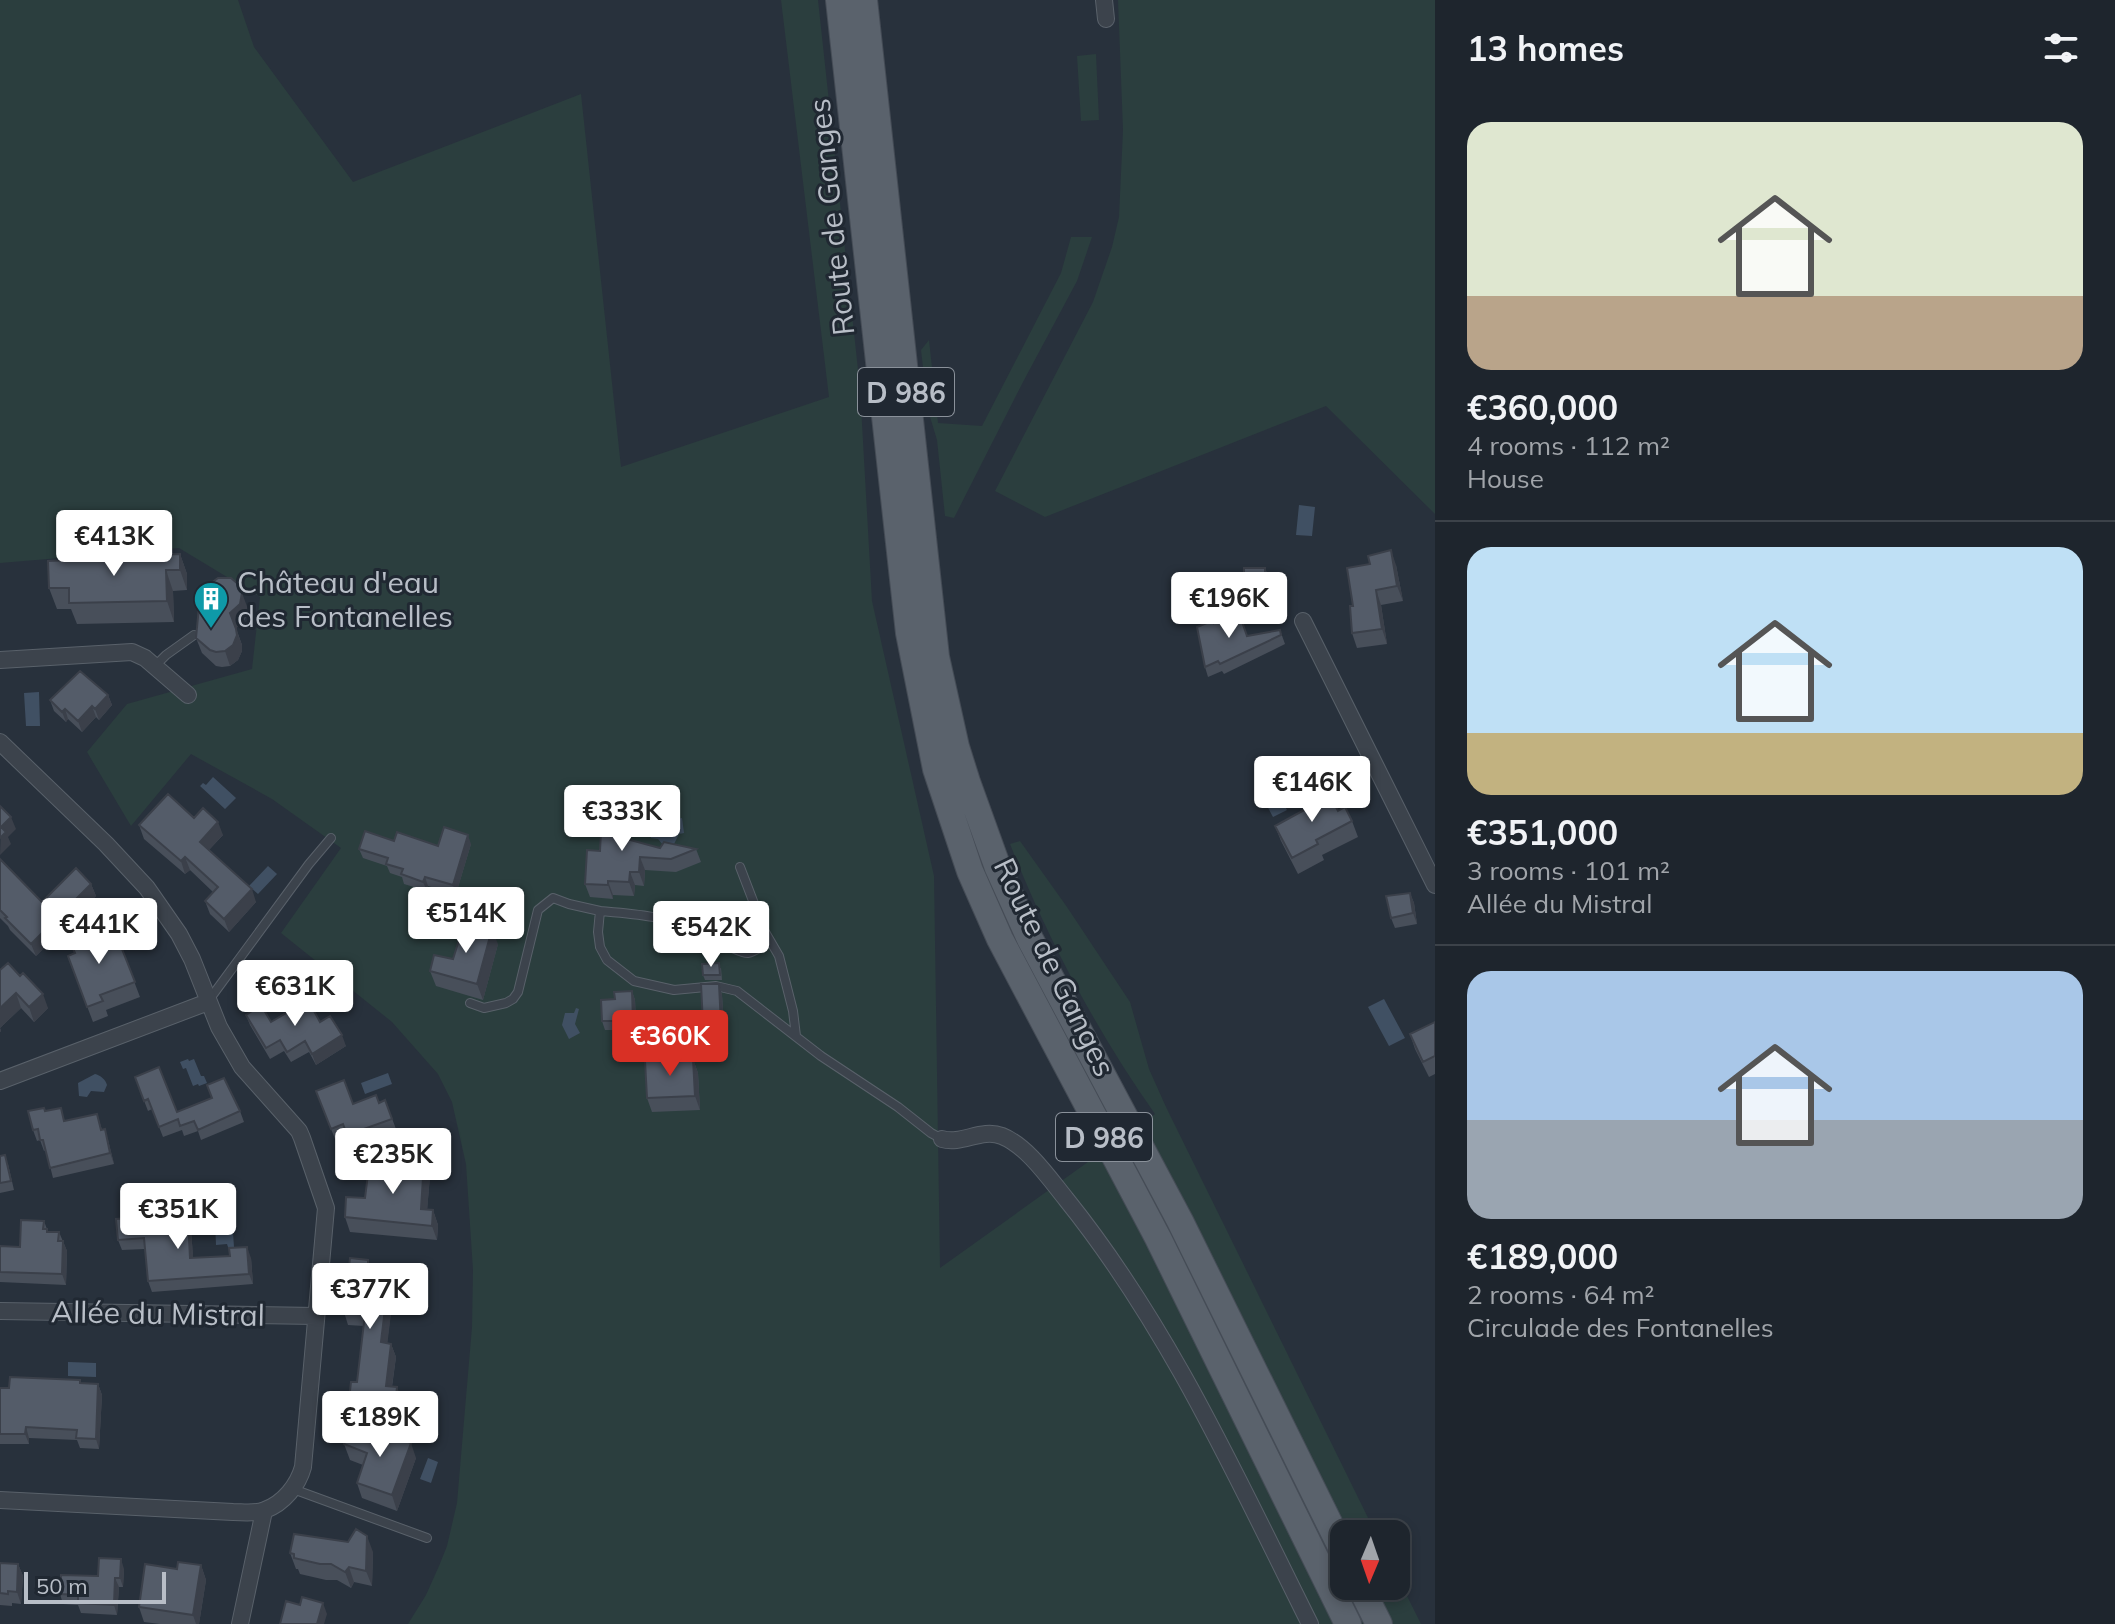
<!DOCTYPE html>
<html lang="en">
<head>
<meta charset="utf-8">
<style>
  body { margin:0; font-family:Mulish,sans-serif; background:#262d35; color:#f1f3f6; height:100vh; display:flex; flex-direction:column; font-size:30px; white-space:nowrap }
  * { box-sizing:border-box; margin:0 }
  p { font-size:26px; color:#a1a5aa }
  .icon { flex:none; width:44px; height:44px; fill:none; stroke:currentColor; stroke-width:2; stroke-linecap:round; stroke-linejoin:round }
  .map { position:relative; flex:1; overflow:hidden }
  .side { display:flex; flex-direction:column; background:#1e252d; width:680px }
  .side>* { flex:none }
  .needle { width:52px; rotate:182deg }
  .buttons { position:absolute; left:1330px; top:1520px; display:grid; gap:16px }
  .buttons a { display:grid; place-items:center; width:80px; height:80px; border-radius:16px; background:#1e252d; box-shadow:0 4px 12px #0003,0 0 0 2px #3c4249; font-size:40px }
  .scale { position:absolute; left:24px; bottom:20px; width:142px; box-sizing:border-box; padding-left:8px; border:4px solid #b8bec7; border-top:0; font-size:22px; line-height:28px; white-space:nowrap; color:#b8bec7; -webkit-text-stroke:6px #202832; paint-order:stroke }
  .price { position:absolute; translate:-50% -68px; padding:0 18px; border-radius:8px; background:#fff; color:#222; font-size:26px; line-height:52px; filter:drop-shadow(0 2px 4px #0008) }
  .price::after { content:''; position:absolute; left:50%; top:48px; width:24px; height:18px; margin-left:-12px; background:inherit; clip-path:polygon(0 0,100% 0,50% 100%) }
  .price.selected { background:#d93025; color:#fff }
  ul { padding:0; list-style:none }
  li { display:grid; align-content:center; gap:16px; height:424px; padding:0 32px }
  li+li { border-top:2px solid #3c4249 }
  li span { display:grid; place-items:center; height:248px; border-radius:24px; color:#555 }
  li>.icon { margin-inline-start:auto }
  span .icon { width:144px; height:144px; fill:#fffc; stroke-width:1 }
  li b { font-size:34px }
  h2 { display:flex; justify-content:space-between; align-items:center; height:96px; padding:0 32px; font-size:34px }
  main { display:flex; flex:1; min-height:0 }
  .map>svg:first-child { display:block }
</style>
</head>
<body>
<main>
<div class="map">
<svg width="1435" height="1624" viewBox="0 0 1435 1624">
  <rect width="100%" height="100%" fill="#28313c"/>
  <path fill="#2b3e3e" d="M0,0H238L254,47L353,182L581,94L621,467L829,397L781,0H818L860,388L872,601L934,876L940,1268L1155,1114C1096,1030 1048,940 1010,844L1020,841L1067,907L1130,1002L1149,1069L1166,1107L1376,1534H1344V1586H1396V1574L1421,1624H408L426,1595L439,1566L447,1546L457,1503L472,1327L473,1270L466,1164L452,1102L438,1074L392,1022L281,933L341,848L272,799L191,754L131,826L87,752L127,704L252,669L260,597L179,548L0,563Z
    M1118,0H1435V514L1326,406L1045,517L995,491L1093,302L1112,247L1119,217L1123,130Z
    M1096,54L1099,120L1081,121L1077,56Z
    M1071,237H1092L1077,281L1023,382L954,518L945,516L937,440L928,410L921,350L929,340L938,423L982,426L1061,273Z"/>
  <path fill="#405063" d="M1299,505L1315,507L1312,536L1296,535Z
    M39,692L40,726H26L24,693Z
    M213,777L236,798L225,809L200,786L203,783L206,785Z
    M1271,780L1287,810L1273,817L1257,787Z
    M682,818L684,833L679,834L673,846L663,845L658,839L651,838L649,824Z
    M268,866L277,874L258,894L249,886Z
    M1384,999L1405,1038L1389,1046L1368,1007Z
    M576,1008L579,1009L575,1024L580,1033L569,1039L562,1025L565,1013H574Z
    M188,1059L189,1061L194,1059L201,1076H204L207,1083L199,1086L198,1084L193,1086L186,1068L183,1069L180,1062Z
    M388,1073L392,1084L365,1094L361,1083Z
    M95,1074C100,1075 106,1080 107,1085L104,1092L91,1091L87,1097L79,1096L78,1083Z
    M232,1218L234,1247H228L227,1244L216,1245L215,1222H226L227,1219Z
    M68,1362L96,1363V1377L68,1376Z
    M428,1458L438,1462L431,1483L420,1479Z"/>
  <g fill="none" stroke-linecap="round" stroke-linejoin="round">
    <defs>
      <path id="lane" d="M155,666L166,655L194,635
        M740,867L765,932L779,956L793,1011L796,1036
        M770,942C763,945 755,952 748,953C740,954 707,934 697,930C665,916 634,914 600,911L598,932L600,947L607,960L634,981L674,990L716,986L737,991L821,1056L898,1107L931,1133L942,1139
        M209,1000L309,864L331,838
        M470,1003L484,1008L506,1003L513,999L518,992L538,910L553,898L569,904L600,911
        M293,1489L427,1538"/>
      <path id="street" d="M1104,0L1106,19
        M1303,621L1435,885
        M0,660L132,652L145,658L188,695
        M0,742L106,844L147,888L179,934L192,959L219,1027L242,1067L299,1131L302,1138L326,1208L303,1467C298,1485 284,1503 265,1510C256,1514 243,1512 233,1512L0,1500
        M0,1081L208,1002
        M942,1139C962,1145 981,1128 1002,1136C1027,1146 1049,1178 1066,1199C1169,1327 1237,1478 1310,1624
        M0,1311L316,1316
        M240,1624L264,1511"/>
      <path id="primary" d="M839,0L909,633L936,769L970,871L1000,939L1158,1238L1348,1624
        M864,0L936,657L956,747L967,782L998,868L1030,939L1180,1221L1344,1553
        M1360,1586L1379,1624"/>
    </defs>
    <use href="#lane" stroke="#59616a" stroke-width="10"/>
    <use href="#street" stroke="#59616a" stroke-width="18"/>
    <use href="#primary" stroke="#454c56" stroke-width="28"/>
    <use href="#lane" stroke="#3c434c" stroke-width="8"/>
    <use href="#street" stroke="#3c434c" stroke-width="16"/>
    <use href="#primary" stroke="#5a626c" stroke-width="26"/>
  </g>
  <path fill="#484f5a" d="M180,554L187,574V590L173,591L174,622L77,624L71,609H57L49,588L93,559Z
    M1396,565L1403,601L1381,605L1387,644L1357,648L1352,633L1353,606Z
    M1265,568L1267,573V587L1246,588L1244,583Z
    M248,609L245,619L236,628L242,645V651L238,660L230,666L222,667L216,666L202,653L196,638Z
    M1215,623L1247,636L1280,630L1285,644L1224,674L1222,671L1208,677L1205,667Z
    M108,695L112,705L99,720L96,717L82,732L68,719L66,722L54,711L50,700Z
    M1302,802L1338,811L1352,821L1358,837L1322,855L1324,860L1298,874L1281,841L1275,826L1305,809Z
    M194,818L223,835L209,850L256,902L229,932L210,914L205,901L213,892L190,870L185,874L144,839L139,825Z
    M629,827V840L660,848L696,849L701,862L676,872L645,870L644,886L635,885L634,896L613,895V899L590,897L585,884L600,851Z
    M394,841L438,846L471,844L456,894L428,886L427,891L404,884L402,877L390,873L387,866L363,858L359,849Z
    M0,859L42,902L91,884L96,896L36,956L10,930L8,926L0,918Z
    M1410,893L1414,903L1417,924L1395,928L1391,918Z
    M116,934L140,997L106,1010L108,1016L93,1022L68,956L75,954L69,939L94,942Z
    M498,944L483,1000L436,986L430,971Z
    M721,968L722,980H705L703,975Z
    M0,970L48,1008L34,1022L21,1008L0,1028L1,1031L0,1032Z
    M719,984L722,995L726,1055L708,1056L704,1045Z
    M632,991L635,1000L638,1058L621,1059L617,1050L616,1030H605L602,1021L615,999Z
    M246,1015L271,1022H320L346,1046L316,1065L309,1052L291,1062L284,1051L270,1059L250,1025Z
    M1435,1022V1074L1429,1077L1415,1049L1410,1034Z
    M693,1059L698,1073L700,1110L652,1112L647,1098Z
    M135,1077L177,1112L240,1111L244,1122L201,1140L198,1131L184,1136L182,1130L163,1137L152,1109L148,1111Z
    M316,1091L353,1104L379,1103L385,1100L396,1129L351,1146L347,1135L335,1139Z
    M45,1111L65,1121L97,1114L102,1130L108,1140L114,1164L53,1178L46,1150L44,1151L40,1140L37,1141L33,1130Z
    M0,1156L8,1164L14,1190L0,1193Z
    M424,1162L430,1176L427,1210H433L438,1225L437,1240L350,1232L345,1217L365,1198L378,1173Z
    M158,1216L159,1220L188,1218L191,1229L193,1258H251L253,1284L152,1292L148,1281L145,1249L122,1250L118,1240Z
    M44,1221L48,1232H59L67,1251L66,1285L0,1282V1246L20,1247Z
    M370,1265L395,1280L387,1343L391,1344L396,1357L392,1387L402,1400L399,1418L353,1413L349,1400L357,1382L364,1326L348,1325L344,1312Z
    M80,1380L81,1384H98L102,1395L99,1449L80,1448L77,1440L29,1438V1444H0V1388Z
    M344,1444L416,1458L397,1511L362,1498L357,1483L363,1465L350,1460Z
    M373,1552L372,1586L354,1582L351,1588L337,1580H326L300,1574L298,1569H296L290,1553Z
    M0,1563L18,1564L23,1576L21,1604L12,1603V1606L0,1605Z
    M201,1565L206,1580L199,1624H160L144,1622L139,1607L177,1569Z
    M124,1569L123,1587H119L117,1615L81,1613L78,1605L63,1604L60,1594L98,1576Z"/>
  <path fill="#3b404a" d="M1391,550L1396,565L1403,601L1397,586Z
    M180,554L187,574V590L180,570Z
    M166,570L173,591L174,622L167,601Z
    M1376,590L1381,605L1387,644L1382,629Z
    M242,593L248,609L245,619L235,629L230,613Z
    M236,629L242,645V651L238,660L230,666L225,651Z
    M108,695L112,705L99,720L95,709Z
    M92,706L96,717L82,732L78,721Z
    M65,709L68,719L66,722L62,712Z
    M624,813L629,827L628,852L623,838Z
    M11,817L16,829L8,837L11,844L0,855L1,827Z
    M218,822L223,835L204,855L200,842Z
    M468,835L471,844L456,894L453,885Z
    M185,857L190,870L185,874L181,861Z
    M640,857L645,870L644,886L639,872Z
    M630,872L635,885L634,896L629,882Z
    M425,877L428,886L427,891L423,882Z
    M608,881L613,895V899L608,885Z
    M91,884L96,896L36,956L31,944Z
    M252,889L256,902L229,932L224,919Z
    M1410,893L1414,903L1417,924L1413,913Z
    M492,929L498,944L483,1000L477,984Z
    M719,984L722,995L726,1055L722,1044Z
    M632,991L635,1000L638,1058L634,1049Z
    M16,993L21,1008L0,1028L1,1031L0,1032V1008Z
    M43,994L48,1008L34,1022L29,1007Z
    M342,1035L346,1046L316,1065L312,1054Z
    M693,1059L698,1073L700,1110L695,1096Z
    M105,1129L108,1140L114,1164L110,1153Z
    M424,1162L430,1176L426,1224L421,1209Z
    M433,1210L438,1225L437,1240L432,1226Z
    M188,1218L191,1229L194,1269L190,1258Z
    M63,1241L67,1251L66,1285L62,1274Z
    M247,1247L251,1258L253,1284L249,1274Z
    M390,1267L395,1280L386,1355L381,1342Z
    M391,1344L396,1357L390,1399L386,1386Z
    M98,1384L102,1395L99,1449L96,1439Z
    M397,1387L402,1400L399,1418L395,1405Z
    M26,1427L29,1438V1444L25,1434Z
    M411,1443L416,1458L397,1511L392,1495Z
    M367,1536L373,1552L372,1586L366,1571Z
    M121,1559L124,1569L123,1587L120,1578Z
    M18,1564L23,1576L21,1604L17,1592Z
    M201,1565L206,1580L199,1624H196L193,1615Z
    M349,1567L354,1582L351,1588L345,1572Z
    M115,1578L119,1587L117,1615L114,1605Z
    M323,1603L327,1614L324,1624H317Z"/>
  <path fill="#545c69" stroke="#3b404a" stroke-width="2" d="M1391,550L1397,586L1376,590L1382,629L1352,633L1350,606H1353L1347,568L1370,564L1368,556Z
    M180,554V570H166L167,601L69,603V588H49L48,561L93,559V556Z
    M1244,568H1265V582L1244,583Z
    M218,578H231L238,584L242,593L240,604L230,613L236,629L237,635L233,645L225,651L216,652L210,650L196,638L200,596L210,584Z
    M1239,613L1247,636L1280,630L1281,635L1220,664L1218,661L1205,667L1197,627L1214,620V623Z
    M80,671L108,695L95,709L92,706L78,721L65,709L62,712L50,700Z
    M1326,789L1338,811L1345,807L1352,821L1316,840L1318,844L1292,858L1275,826L1306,809L1302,802Z
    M168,794L194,818L203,808L218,822L200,842L252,889L224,919L205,901L218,887L185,857L181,861L139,825Z
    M0,806L11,817L1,827L6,832L0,838Z
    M602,812L624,813L623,838L660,848L664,842L696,849L671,859L640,857L639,872H630L629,882L608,881V885L585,884L587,850L600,851Z
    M444,827L468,835L453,885L425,877L423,882L401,874L403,869L386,864L388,858L359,849L365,831L394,841L397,832L438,846Z
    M0,859L42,902L76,868L91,884L31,944L5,918L7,917L0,910Z
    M1410,893L1413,913L1391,918L1386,896Z
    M465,921L492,929L477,984L430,971L434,955L453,959Z
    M90,930L94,942L116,934L135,982L100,995L103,1001L87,1007L68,956L75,953L69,939Z
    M8,963L20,976L23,973L43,994L29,1007L16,993L0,1008V970Z
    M719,963L720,975H703L702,964Z
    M701,984H719L722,1044L704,1045Z
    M632,991L634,1049L617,1050L616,1021H602L601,1000L615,999L614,992Z
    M308,1000L320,1022L330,1016L342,1035L312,1054L305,1041L287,1052L280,1040L266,1048L246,1015L261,1005L271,1022Z
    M1435,1022V1056L1423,1062L1410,1034Z
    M693,1059L695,1096L647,1098L645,1061Z
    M159,1067L177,1112L212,1098L207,1085L224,1078L240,1111L198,1130L194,1121L180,1126L178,1119L159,1127L148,1099L144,1101L135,1077Z
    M344,1080L353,1104L376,1095L379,1103L385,1100L392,1119L347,1135L343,1124L331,1129L316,1091Z
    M44,1108L45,1111L61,1108L64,1121L97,1114L101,1130L105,1129L110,1153L50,1168L43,1140H40L38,1129L33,1130L28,1111Z
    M5,1155L11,1181L0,1183V1156Z
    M399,1160L424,1162L421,1209L433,1210L432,1226L345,1217L346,1197L365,1198L368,1174L378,1173V1166L398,1168Z
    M158,1216V1220L188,1218L190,1258L230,1256L229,1248L247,1247L249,1274L148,1281L144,1238L118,1240L116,1219Z
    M21,1220L44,1221L43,1229H47V1232H59L58,1241H63L62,1274L0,1272V1246L20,1247Z
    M350,1258L368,1260V1264L390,1267L381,1342L391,1344L386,1386L397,1387L395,1405L349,1400L351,1382H357L365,1314L344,1312Z
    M10,1377L80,1380V1383L98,1384L96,1439L76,1438L77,1430L26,1427L25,1434H0V1388H9Z
    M350,1428L375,1437L378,1430L411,1443L392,1495L357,1483L367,1453L344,1444Z
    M356,1529L367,1536L366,1571L349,1567L345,1572L331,1564H320L294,1558V1554L290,1553L294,1534L348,1542Z
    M99,1558L121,1559L120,1578H115L114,1605L78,1603V1595L60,1594L61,1575L98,1576Z
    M178,1562L201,1565L193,1615L139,1607L145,1564L177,1569Z
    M0,1563L18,1564L17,1592L8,1591V1594L0,1593Z
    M302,1597L323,1603L317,1624H280L286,1601L300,1605Z"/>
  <defs>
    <symbol id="building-pin" viewBox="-11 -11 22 30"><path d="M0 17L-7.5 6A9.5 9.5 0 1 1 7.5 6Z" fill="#0f9aa8" stroke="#202832"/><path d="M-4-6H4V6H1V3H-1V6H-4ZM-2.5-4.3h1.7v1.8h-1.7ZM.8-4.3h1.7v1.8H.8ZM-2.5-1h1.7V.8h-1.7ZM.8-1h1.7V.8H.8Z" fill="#fff"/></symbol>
  </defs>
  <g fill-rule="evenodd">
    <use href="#building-pin" x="191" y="579" width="40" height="54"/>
  </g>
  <g text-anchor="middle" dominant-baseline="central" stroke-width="6" stroke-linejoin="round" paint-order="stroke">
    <g fill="#202832" stroke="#8a919a" stroke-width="2">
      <rect x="858" y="368" width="96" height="48" rx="6"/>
      <rect x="1056" y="1113" width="96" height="48" rx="6"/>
    </g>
    <g font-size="28" font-weight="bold" fill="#b8bec7">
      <text x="906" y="392">D 986</text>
      <text x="1104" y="1137">D 986</text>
    </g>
    <g font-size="30" fill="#b8bec7" stroke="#202832">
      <text transform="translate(831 217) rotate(-96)">Route de Ganges</text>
      <text transform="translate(1055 967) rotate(64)">Route de Ganges</text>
      <text transform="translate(158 1313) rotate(1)">Allée du Mistral</text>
    </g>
    <g font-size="30" fill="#b8bec7" stroke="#202832" text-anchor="start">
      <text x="237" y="582">Château d'eau<tspan x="237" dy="34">des Fontanelles</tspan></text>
    </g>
  </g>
</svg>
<div class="buttons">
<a><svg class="needle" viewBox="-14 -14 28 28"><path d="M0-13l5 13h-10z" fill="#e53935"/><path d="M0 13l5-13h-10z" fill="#a1a5aa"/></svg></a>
</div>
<div class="scale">50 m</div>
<b class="price" style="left:114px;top:578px">€413K</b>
<b class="price" style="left:1229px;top:640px">€196K</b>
<b class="price" style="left:1312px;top:824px">€146K</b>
<b class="price" style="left:622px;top:853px">€333K</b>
<b class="price" style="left:466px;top:955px">€514K</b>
<b class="price" style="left:99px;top:966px">€441K</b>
<b class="price" style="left:711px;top:969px">€542K</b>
<b class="price" style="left:295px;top:1028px">€631K</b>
<b class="price selected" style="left:670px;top:1078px">€360K</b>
<b class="price" style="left:393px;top:1196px">€235K</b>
<b class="price" style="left:178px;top:1251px">€351K</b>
<b class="price" style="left:370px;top:1331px">€377K</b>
<b class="price" style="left:380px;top:1459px">€189K</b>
</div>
<section class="side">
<h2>13 homes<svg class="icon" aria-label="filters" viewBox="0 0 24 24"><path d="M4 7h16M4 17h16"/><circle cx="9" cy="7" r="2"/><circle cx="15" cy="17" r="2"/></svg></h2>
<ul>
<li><span style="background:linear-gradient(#dfe7d0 70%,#b9a48a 0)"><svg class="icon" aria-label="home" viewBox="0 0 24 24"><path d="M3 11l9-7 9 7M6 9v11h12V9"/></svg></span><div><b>€360,000</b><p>4 rooms · 112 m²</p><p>House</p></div></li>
<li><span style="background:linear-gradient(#bfe0f5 75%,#c2b280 0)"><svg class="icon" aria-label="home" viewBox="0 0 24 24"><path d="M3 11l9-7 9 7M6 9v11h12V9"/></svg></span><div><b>€351,000</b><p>3 rooms · 101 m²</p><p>Allée du Mistral</p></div></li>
<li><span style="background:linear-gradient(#a9c7e8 60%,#9aa5b1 0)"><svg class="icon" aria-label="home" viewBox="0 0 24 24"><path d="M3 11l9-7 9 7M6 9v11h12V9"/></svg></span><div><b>€189,000</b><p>2 rooms · 64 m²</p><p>Circulade des Fontanelles</p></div></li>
</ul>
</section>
</main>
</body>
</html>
